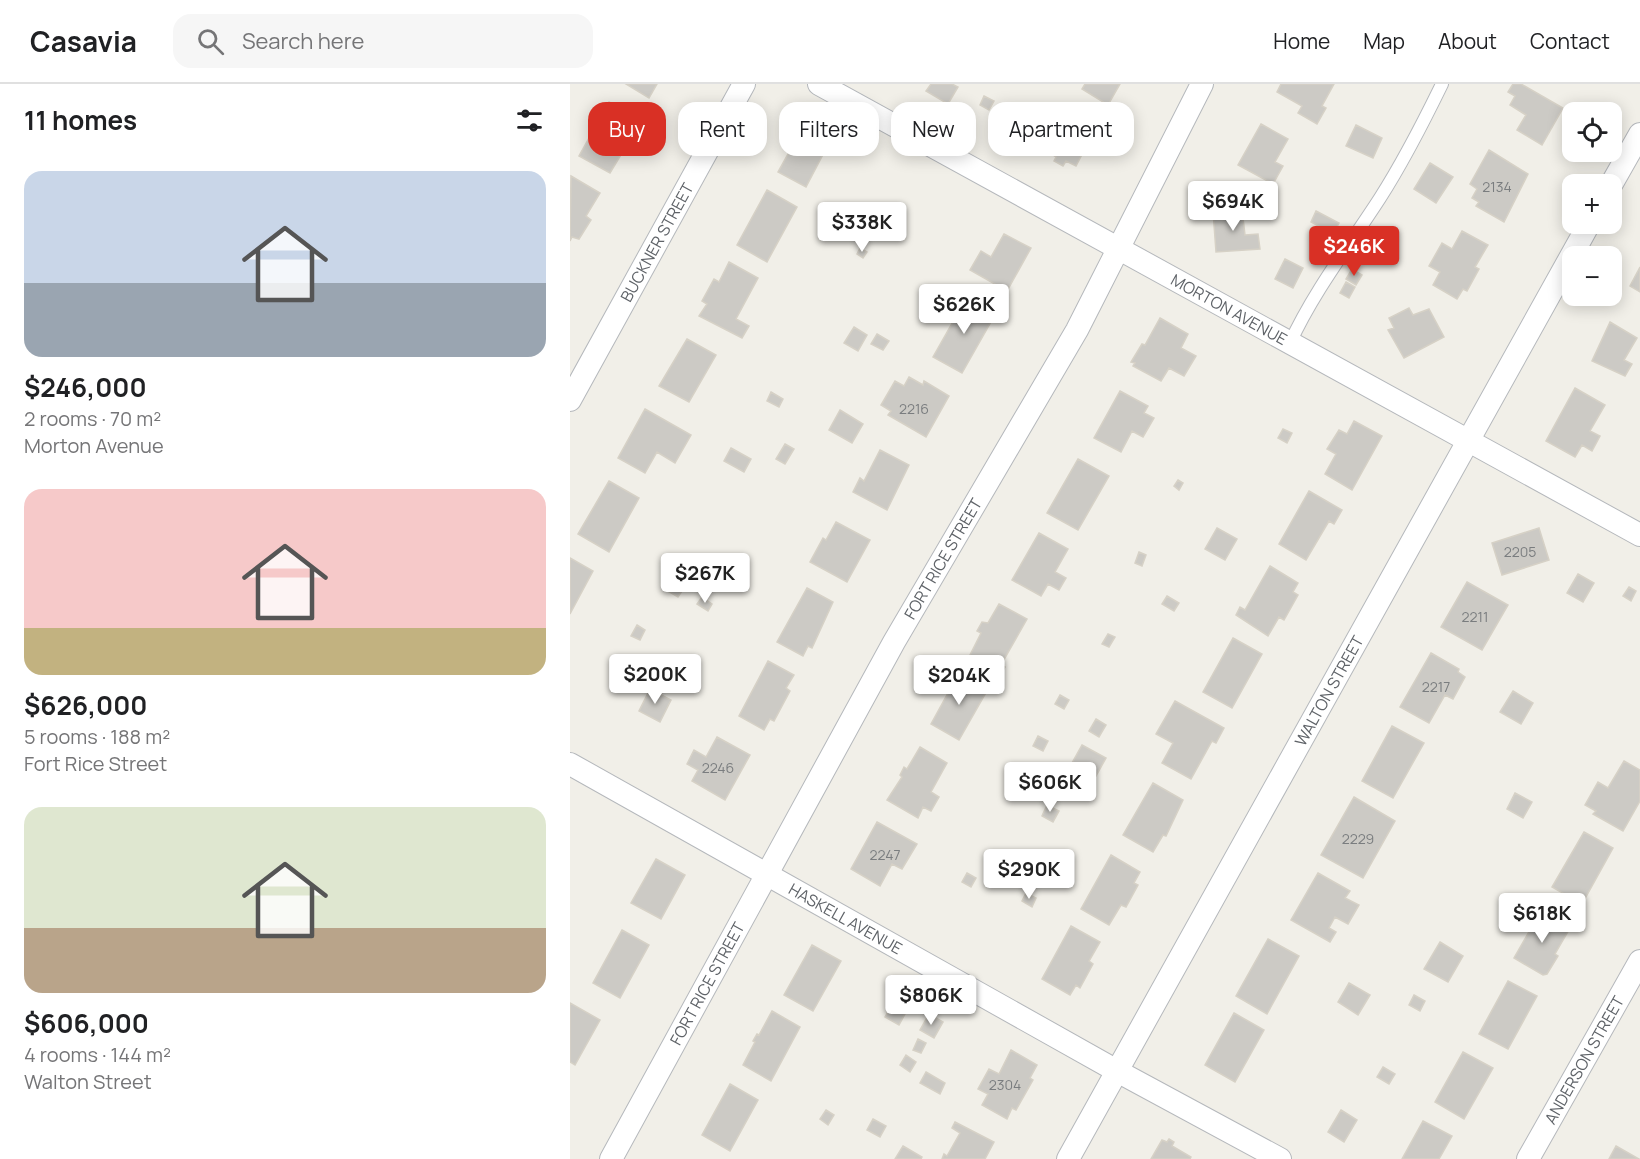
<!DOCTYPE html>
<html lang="en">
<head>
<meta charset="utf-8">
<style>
  body { margin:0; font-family:Manrope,sans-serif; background:#f6f6f6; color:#202124; height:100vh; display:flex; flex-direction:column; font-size:22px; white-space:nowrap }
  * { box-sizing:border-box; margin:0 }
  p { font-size:20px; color:#757577 }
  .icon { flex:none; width:33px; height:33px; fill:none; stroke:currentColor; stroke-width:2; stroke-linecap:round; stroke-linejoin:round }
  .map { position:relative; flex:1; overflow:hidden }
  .sheet { display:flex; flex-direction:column; background:#fff; width:570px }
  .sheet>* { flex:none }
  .banner { position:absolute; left:18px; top:18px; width:570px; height:54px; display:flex; gap:12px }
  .tools { position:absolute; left:992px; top:18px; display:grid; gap:12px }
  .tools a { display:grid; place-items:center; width:60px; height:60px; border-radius:12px; background:#fff; box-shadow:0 3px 15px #0003; font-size:30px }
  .price { position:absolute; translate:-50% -51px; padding:0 14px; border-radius:6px; background:#fff; color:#222; font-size:20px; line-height:39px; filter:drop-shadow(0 2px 3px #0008) }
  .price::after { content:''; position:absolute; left:50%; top:36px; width:18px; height:14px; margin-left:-9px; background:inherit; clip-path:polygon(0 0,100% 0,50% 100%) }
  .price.current { background:#d93025; color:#fff }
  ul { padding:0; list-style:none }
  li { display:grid; align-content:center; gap:12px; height:318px; padding:0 24px }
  li span { display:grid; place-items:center; height:186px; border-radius:18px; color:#555 }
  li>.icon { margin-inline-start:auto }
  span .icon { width:108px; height:108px; fill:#fffc; stroke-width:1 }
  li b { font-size:26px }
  h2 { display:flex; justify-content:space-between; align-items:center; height:72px; padding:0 24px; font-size:26px }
  .pill { padding:0 21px; border-radius:18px; background:#fff; box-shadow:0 3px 15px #0003; font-size:21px; line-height:54px }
  .pill.current { background:#d93025; color:#fff }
  header { display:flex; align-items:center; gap:36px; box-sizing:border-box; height:84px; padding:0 30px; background:#fff; border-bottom:2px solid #e0e0e0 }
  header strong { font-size:28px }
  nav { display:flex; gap:33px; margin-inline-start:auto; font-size:21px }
  .search { width:420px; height:54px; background:#f6f6f6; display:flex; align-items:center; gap:15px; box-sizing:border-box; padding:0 21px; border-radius:18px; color:#757577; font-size:22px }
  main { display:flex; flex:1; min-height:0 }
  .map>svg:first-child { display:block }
</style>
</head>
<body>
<header>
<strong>Casavia</strong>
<div class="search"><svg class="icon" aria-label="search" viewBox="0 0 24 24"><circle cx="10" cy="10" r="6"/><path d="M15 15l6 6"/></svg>Search here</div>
<nav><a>Home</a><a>Map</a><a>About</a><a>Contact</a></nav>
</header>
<main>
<section class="sheet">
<h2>11 homes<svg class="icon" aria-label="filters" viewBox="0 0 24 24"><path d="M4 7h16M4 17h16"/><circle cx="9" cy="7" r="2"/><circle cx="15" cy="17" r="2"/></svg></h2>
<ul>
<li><span style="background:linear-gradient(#c9d6e8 60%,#9aa5b1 0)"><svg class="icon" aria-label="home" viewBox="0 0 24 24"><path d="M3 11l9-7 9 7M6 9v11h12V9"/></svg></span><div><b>$246,000</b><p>2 rooms · 70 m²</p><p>Morton Avenue</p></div></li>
<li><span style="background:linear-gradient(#f6c9c9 75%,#c2b280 0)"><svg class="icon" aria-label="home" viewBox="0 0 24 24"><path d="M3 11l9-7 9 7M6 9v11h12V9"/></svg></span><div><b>$626,000</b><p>5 rooms · 188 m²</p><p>Fort Rice Street</p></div></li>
<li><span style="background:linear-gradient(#dfe7d0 65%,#b9a48a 0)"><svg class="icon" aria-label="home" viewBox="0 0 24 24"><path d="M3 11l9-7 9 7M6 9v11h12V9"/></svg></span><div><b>$606,000</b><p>4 rooms · 144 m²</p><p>Walton Street</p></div></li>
</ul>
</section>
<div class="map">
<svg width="1070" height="1075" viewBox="0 0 1070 1075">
  <rect width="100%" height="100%" fill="#f1efe8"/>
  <path fill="#cccac5" stroke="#d6d1c6" stroke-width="1.5" d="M56,0H87L79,14Z
    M361,0H382L388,3L378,20L356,7Z
    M515,0H550L538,21L512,5Z
    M711,0H764L752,22L756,24L747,40L728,29L732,22L707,8Z
    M943,0H951L993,24L972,61L947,46L956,31L940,21L945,12L938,8Z
    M414,12L424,17L419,26L410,21Z
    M39,18L72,36L40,89L9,72Z
    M483,19L531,43L522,61L518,59L506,82L496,77L493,82L484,77L486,73L480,69L494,43L475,33Z
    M238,34L256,44L251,54L259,59L236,103L208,88Z
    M691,40L718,55L705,78L713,82L703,100L668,81Z
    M786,41L812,54L803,74L776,62Z
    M919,66L958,90L934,138L906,122L909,118L902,114L907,105L900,100Z
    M860,79L883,93L866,119L844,105Z
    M1,92L30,109L16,132L21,136L9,155L2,153L0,157Z
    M197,106L227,123L197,178L167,161Z
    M672,125L675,151L688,150L690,165L646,168L643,127Z
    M746,127L769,139L763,150L741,138Z
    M305,141L311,144L308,151L302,148Z
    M892,147L918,161L905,183L909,185L897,207L893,205L887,215L863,201L870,188L859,182L872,159L882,165Z
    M434,150L461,164L437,207L400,186L411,167L421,173Z
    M290,164L297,168L293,174L287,170Z
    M715,175L733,184L723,204L705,195Z
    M159,178L188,194L166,235L179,242L172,254L129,232L137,220L132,217L144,195L149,198Z
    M1070,183V208L1060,202Z
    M782,185L792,191L786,201L776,195Z
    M776,198L785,203L779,214L770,209Z
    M397,213L426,229L392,289L363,273Z
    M839,224L843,231L859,225L874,253L834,274L818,246L824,244L819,234Z
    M590,234L618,250L611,264L626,272L614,292L599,284L591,297L563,282L565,279L561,278L572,260L575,261Z
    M1040,238L1067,254L1054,276L1062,280L1055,292L1022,277Z
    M284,243L297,251L288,267L274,259Z
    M307,250L319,257L313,266L301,260Z
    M117,255L146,271L119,318L89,302Z
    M339,293L353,301L354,297L379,312L356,353L318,331L321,327L311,321L325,297L334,302Z
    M1005,304L1035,321L1020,347L1030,352L1022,367L1012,361L1005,373L976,357Z
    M550,307L578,322L574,329L584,334L573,353L562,347L551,368L524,354Z
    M201,308L213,315L209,323L197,317Z
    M75,325L121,351L105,379L87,368L75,389L48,374Z
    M270,326L293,340L282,359L259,346Z
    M784,337L812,352L782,406L755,390L766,370L757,365L769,346L777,350Z
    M713,345L722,349L717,359L708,354Z
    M215,360L224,365L215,380L206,375Z
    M161,364L181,375L174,388L154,377Z
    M310,366L339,381L317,426L283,408L290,394L294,397Z
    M508,375L539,392L508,446L477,429Z
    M608,396L613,399L609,406L604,402Z
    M39,397L69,414L39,468L8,450Z
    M739,407L772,426L764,440L759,437L736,476L709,460Z
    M266,438L300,456L277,498L240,478L253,454L256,456Z
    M647,444L667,455L655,476L635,465Z
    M969,444L979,476L932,491L922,459Z
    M469,449L498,465L485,488L496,494L489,506L478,500L471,512L442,496Z
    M569,468L576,471L572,482L565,479Z
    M0,474L23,487L0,530Z
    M700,482L728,499L723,508L728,511L714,536L709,533L698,552L666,531L670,523L675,526Z
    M1008,490L1024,499L1013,518L997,509Z
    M101,497L114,504L108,513L96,506Z
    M897,498L938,521L912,566L871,543Z
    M1059,503L1066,507L1061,517L1053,512Z
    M237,504L263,518L242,564L238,562L233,572L207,558Z
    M597,512L609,519L604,527L592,520Z
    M132,513L142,520L138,527L127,520Z
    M429,520L457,535L431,581L435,583L432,588L427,589L399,573L411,549L407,547L412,538L418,539Z
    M67,541L75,546L70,556L61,552Z
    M538,550L545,553L539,563L532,560Z
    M663,554L692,570L662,624L633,608Z
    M861,569L889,585L888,588L895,593L883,615L875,611L859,639L830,623Z
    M198,577L224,591L216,604L220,607L204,637L200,635L194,646L169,632Z
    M95,581L103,586L98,594L91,588Z
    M389,589L418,605L389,656L361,640Z
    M80,605L101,616L90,638L69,627Z
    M943,607L963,619L951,640L930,628Z
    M490,611L499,616L494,625L485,620Z
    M605,617L654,644L646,659L642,657L621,695L592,679L603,659L586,650Z
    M526,635L536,641L529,653L519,647Z
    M822,642L854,659L823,714L792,697Z
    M468,652L478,657L473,667L463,662Z
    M147,653L180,671L155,716L122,697L128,686L117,680L124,666L136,673Z
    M512,661L536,674L526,692L502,679Z
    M350,663L377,679L361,708L369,713L361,727L353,723L348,734L317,716L332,693L330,691L334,683L337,685Z
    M1054,677L1070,686V717L1053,747L1023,730L1026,727L1015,721L1028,698L1038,704Z
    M583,699L613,716L596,752L593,751L583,768L553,751Z
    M945,709L962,718L953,734L937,725Z
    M784,713L825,737L793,794L751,771Z
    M477,721L489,727L483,738L472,732Z
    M307,738L347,760L332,785L322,780L310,802L281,785Z
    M1014,748L1043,764L1012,820L982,803Z
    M541,771L570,788L564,799L568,801L556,823L551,821L539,841L511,825Z
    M86,775L115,791L91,835L61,819Z
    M397,789L406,794L401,803L392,798Z
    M748,789L780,807L775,814L789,821L778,840L765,833L759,844L766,848L760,858L721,836Z
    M456,809L466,814L462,823L452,817Z
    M971,827L1000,844L985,870L988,872L977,890L973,891L944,874Z
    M501,842L530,858L519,877L523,880L510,904L506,901L500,911L472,895Z
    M52,846L79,861L50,914L23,899Z
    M698,855L729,872L697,930L666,912Z
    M870,858L893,872L878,898L854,885Z
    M242,861L271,877L243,927L214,911Z
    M938,897L967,912L938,965L909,950Z
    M779,899L800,911L788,931L768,918Z
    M328,910L342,917L329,941L315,933Z
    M844,911L855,917L850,927L839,921Z
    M0,919L30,936L5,981L0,978Z
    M202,927L230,943L201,997L173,981L185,958L183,957L187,950L189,951Z
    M664,929L694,946L665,998L635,981Z
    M359,930L373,938L364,954L350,946Z
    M348,955L356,959L351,969L343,966Z
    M441,966L467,981L460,994L463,996L446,1026L442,1024L437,1035L412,1021L418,1010L408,1005L419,985L429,990Z
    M893,968L923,984L894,1035L865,1018Z
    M336,971L346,978L340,988L330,981Z
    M813,983L825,990L819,1000L807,993Z
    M356,988L375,999L370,1010L350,999Z
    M160,1000L188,1016L160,1067L132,1051Z
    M256,1026L264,1031L258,1041L250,1035Z
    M771,1026L787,1036L774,1058L758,1048Z
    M303,1035L316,1042L310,1053L297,1046Z
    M853,1037L882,1052L869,1075H832Z
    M385,1038L424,1058L415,1075H372L374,1070L377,1072L390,1049L382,1044Z
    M599,1055L604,1058L602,1062L621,1073L620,1075H581L592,1056L597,1058Z
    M333,1062L352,1073L351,1075H325Z
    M1046,1062L1069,1075H1039Z"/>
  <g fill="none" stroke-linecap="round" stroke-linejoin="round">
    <defs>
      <path id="lane" d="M720,259C744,207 779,162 810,114C833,78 853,39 872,0"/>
      <g id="street">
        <path id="s1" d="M249,0L1070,451"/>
        <path d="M1041,101L1070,50"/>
        <path id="s2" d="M0,316L174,0"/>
        <path id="s3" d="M0,680L547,987L710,1075"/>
        <path id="s4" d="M41,1075L324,558L507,246L632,0"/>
        <path id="s5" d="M498,1075L1019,140"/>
        <path id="s6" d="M958,1075L1070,877"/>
      </g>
    </defs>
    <use href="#lane" stroke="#b5b8bc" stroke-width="14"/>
    <use href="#street" stroke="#b5b8bc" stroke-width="24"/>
    <use href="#lane" stroke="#fff" stroke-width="12"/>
    <use href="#street" stroke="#fff" stroke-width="22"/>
  </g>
  <g text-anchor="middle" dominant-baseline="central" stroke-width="4.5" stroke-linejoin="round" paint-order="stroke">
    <g font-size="14" fill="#7a7d7f">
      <text x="927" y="102">2134</text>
      <text x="344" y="324">2216</text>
      <text x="950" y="467">2205</text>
      <text x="905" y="532">2211</text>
      <text x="866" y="602">2217</text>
      <text x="148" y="683">2246</text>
      <text x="788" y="754">2229</text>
      <text x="315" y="770">2247</text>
      <text x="435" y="1000">2304</text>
    </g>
    <g font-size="16" fill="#5f6368" stroke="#fff">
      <text stroke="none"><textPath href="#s2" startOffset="180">BUCKNER STREET</textPath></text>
      <text stroke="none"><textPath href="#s1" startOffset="468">MORTON AVENUE</textPath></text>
      <text stroke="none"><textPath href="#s4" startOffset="686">FORT RICE STREET</textPath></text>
      <text stroke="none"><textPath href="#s5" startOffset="536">WALTON STREET</textPath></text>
      <text stroke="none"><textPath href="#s3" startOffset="316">HASKELL AVENUE</textPath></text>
      <text stroke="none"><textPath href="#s4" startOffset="200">FORT RICE STREET</textPath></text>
      <text stroke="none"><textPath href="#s6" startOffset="114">ANDERSON STREET</textPath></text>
    </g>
  </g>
</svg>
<div class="tools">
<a><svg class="icon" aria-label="locate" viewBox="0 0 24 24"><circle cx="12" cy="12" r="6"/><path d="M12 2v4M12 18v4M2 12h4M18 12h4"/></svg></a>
<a>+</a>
<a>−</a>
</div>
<b class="price" style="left:663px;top:148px">$694K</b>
<b class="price" style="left:292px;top:169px">$338K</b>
<b class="price current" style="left:784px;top:193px">$246K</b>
<b class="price" style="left:394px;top:251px">$626K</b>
<b class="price" style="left:135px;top:520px">$267K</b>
<b class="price" style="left:85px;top:621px">$200K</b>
<b class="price" style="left:389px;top:622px">$204K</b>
<b class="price" style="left:480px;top:729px">$606K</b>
<b class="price" style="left:459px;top:816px">$290K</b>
<b class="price" style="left:972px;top:860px">$618K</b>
<b class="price" style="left:361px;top:942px">$806K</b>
<div class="banner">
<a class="pill current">Buy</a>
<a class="pill">Rent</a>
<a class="pill">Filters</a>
<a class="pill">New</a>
<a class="pill">Apartment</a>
</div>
</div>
</main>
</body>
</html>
